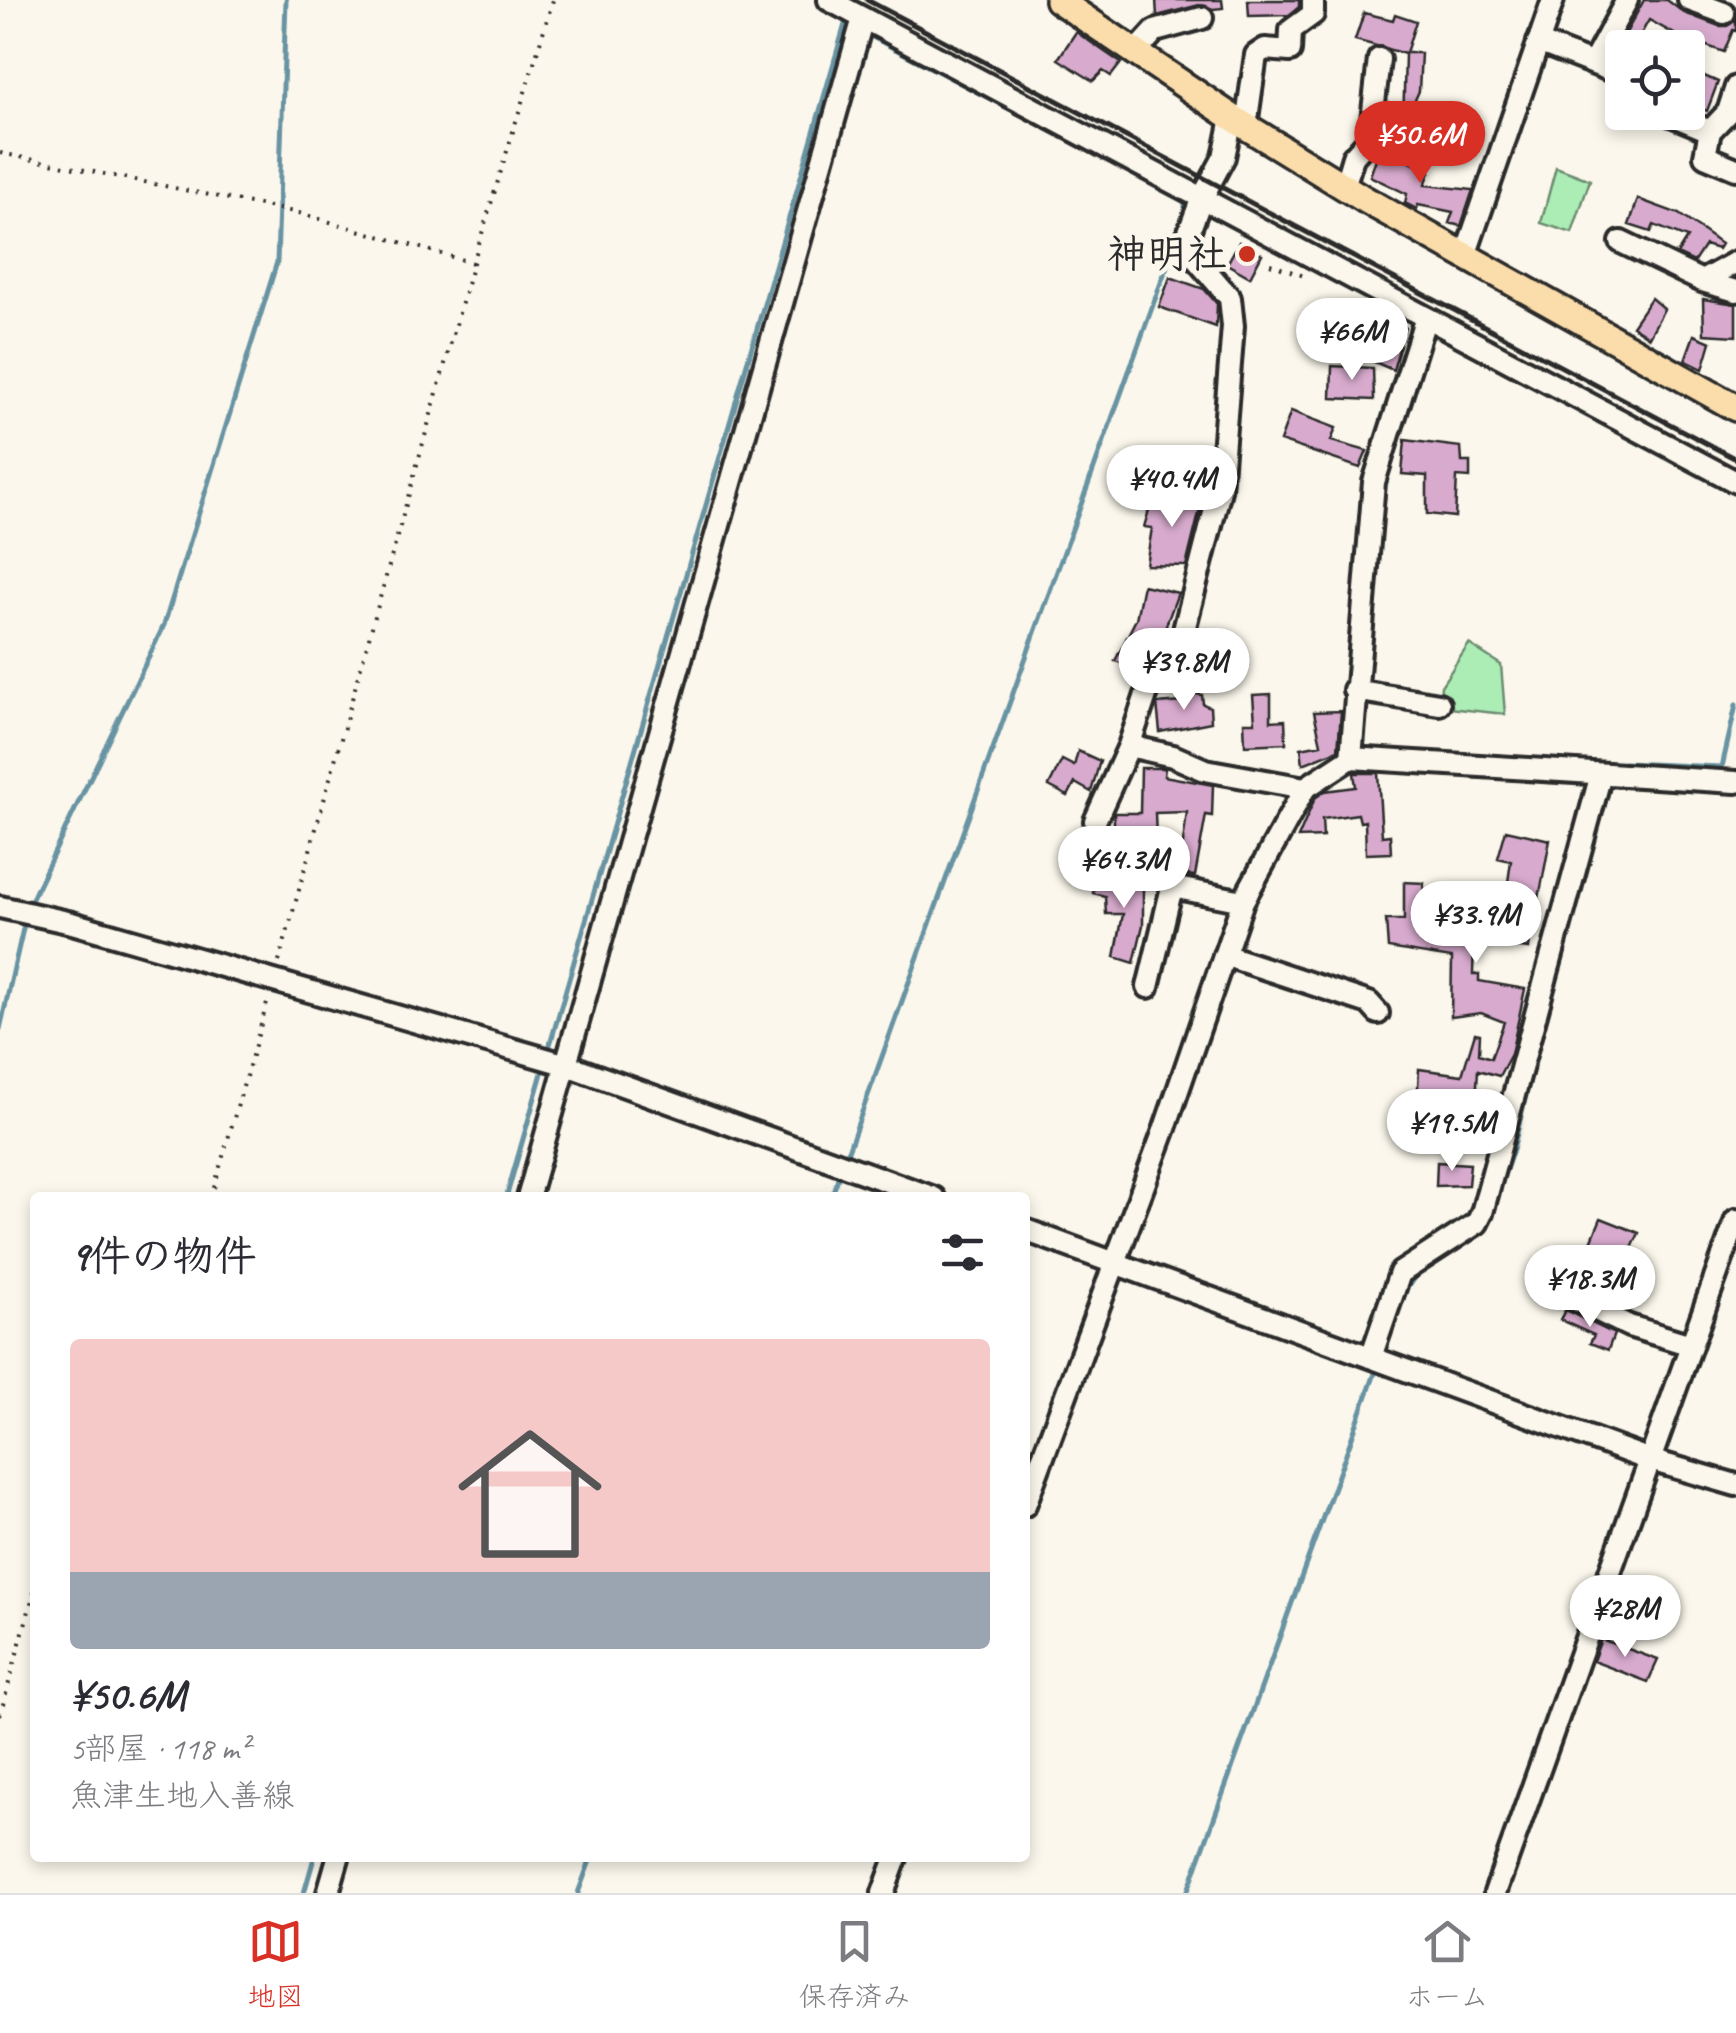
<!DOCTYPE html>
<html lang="ja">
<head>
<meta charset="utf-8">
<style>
  body { margin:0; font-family:Caveat,"Klee One",sans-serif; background:#f7f7f7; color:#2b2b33; height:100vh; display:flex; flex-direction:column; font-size:38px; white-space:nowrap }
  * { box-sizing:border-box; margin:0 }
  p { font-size:32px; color:#7c7c81 }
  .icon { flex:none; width:55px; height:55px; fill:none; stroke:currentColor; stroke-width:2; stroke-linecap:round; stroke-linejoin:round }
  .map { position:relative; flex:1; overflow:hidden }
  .drawer { position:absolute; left:30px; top:1192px; width:1000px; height:670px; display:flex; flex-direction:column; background:#fff; border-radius:10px; box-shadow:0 5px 15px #0003 }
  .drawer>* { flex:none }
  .buttons { position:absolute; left:1605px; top:30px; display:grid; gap:20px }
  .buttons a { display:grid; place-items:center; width:100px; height:100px; border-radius:10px; background:#fff; box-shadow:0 5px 15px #0003; font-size:50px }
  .price { position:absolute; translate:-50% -85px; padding:0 22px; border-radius:35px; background:#fff; color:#222; font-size:32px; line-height:65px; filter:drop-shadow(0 2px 5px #0008) }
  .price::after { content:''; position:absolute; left:50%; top:60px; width:30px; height:22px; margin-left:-15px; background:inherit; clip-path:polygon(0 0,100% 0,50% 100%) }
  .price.active { background:#d93025; color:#fff }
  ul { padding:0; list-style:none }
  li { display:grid; align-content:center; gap:20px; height:530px; padding:0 40px }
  li span { display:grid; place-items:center; height:310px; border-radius:10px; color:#555 }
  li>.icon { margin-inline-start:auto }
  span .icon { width:180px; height:180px; fill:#fffc; stroke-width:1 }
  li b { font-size:42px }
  h2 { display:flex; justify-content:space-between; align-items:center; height:120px; padding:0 40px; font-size:42px }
  .tab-bar { display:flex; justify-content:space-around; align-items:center; height:140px; border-top:2px solid #e1e1e2; background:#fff; font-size:28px; color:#7c7c81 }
  .tab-bar a { display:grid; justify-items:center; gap:5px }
  .tab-bar .active { color:#d93025 }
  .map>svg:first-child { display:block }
</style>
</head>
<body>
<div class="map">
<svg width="1736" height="1893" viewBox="0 0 1736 1893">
  <rect width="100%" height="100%" fill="#fbf7ec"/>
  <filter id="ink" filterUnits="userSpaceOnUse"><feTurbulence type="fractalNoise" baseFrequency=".01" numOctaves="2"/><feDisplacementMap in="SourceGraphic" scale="20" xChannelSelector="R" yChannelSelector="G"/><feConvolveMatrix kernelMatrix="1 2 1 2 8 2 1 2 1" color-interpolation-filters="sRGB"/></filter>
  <g filter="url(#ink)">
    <path fill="#acedb6" stroke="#6c8c70" stroke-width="2.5" d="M1556,167L1590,180L1572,233L1541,223Z
      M1469,644L1501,665L1505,714L1439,707L1441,686Z"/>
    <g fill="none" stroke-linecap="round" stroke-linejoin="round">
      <path stroke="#6893a2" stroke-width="5" d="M863,32L1185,201V216
        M1616,767L1624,763L1722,767L1736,705
        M1594,839L1611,782
        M27,909L164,625L277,262L286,0
        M0,1029L25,920
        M547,1055L848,14
        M844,1162L1176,241
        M506,1198L544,1066
        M831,1198L840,1172
        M1487,1223L1513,1150L1535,1057
        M1394,1321L1407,1288L1417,1273
        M304,1893L314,1858
        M578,1893L591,1858
        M1187,1893L1378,1365"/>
    </g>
    <path fill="#d8abce" stroke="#2b2b2b" stroke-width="2.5" d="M1156,0H1222L1223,8L1213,9L1199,5L1157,16Z
      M1248,0H1299V7L1289,15L1249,16Z
      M1644,0H1667L1684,13L1719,26H1727L1736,19V31L1733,30L1724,52L1678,36L1649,20L1633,48H1622V60L1613,57Z
      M1364,13L1393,20L1395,14L1416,21L1406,53H1421L1419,91L1403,127L1405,54L1355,40Z
      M1076,32L1121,63L1111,76L1103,71L1093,81L1058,59Z
      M1688,69L1718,82L1707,111L1688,104Z
      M1380,147L1430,172L1425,185L1473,190L1461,226L1449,223L1453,212L1418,205L1417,209L1405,203L1407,194L1370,176Z
      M1638,199L1679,214L1721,244L1718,249L1705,245L1694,262L1677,254L1687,238L1654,225L1651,232L1629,225Z
      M1239,242L1262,254L1250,277L1227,264Z
      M1170,277L1204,289L1217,304L1216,327L1159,307Z
      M1651,298L1664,309L1649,337L1632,326Z
      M1703,299L1736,304V336L1704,334Z
      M1379,315L1405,327L1393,370L1365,358Z
      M1694,335L1711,342L1703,369L1685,360Z
      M1332,366L1373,368L1374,400L1331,398Z
      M1291,411L1336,428L1331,441L1367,451L1360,468L1280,441Z
      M1405,440L1461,447L1462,462H1470V478L1457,477L1455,517L1427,514V476L1402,474Z
      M1170,494L1202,501L1186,566L1146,565L1152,528L1144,527L1152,500L1168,504Z
      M1143,585L1178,593L1158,647L1144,670L1115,661L1136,619Z
      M1185,692L1202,695L1203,704L1210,707L1211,722L1160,732L1157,704L1183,702Z
      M1271,694V721L1285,720L1286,743L1245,745L1244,722H1255L1253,695Z
      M1341,711L1338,750L1303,764L1301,748L1321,744L1314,712Z
      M1078,751L1100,761L1091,792L1075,783L1068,796L1049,786L1062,760L1074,766Z
      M1141,768H1165L1164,776L1213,785L1212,816L1206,815L1195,876L1179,874L1187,812L1155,813L1156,840L1114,843V813H1140Z
      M1354,773H1378L1382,836L1390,835L1391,853L1366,854L1365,821L1360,822L1358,814L1322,819L1323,837L1298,838L1315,798L1325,791L1356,787Z
      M1506,830L1550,840L1537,909L1533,908L1529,949L1474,942L1473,974H1479V981L1525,989L1511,1054L1499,1076L1478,1070L1475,1115L1417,1104L1419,1069L1462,1075L1475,1033L1480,1034L1479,1054L1491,1058L1504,1022L1481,1013L1451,1017L1452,958L1388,948L1386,920H1404V882L1424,883L1422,921L1503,917L1511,861L1498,858Z
      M1095,876L1143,880V925L1134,963L1115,957L1123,914H1106L1105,896L1093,893Z
      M1437,1162L1470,1164L1468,1185L1436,1186Z
      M1601,1218L1639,1233L1626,1261L1612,1256L1610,1263L1587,1252Z
      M1592,1278L1629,1295L1624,1308L1588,1291Z
      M1565,1310L1614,1334L1608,1350L1590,1343L1594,1335L1560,1320Z
      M1601,1639L1658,1660L1648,1682L1593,1661Z"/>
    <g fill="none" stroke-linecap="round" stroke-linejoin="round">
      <defs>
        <path id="minor" d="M829,0L1736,482
          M1689,0L1724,13
          M1538,42L1622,75
          M1135,53L1155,31L1202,18
          M1593,63L1627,0
          M1664,112L1710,131L1705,156L1736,169
          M1232,118L1224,157L1201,200L1184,245L1230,298L1233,326L1220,490L1183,634L1148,689L1129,746L1173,756L1205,770L1305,788
          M1246,126L1256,55L1265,49L1290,51L1291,30L1313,14V0
          M1710,131L1728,112L1736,87
          M1344,187L1353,157L1370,138L1379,59
          M1621,242L1702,281
          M1465,256L1553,0
          M1736,262L1702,281L1736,291
          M1354,690L1439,704
          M1351,758L1374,482L1425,320
          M1095,821L1129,746
          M0,907L72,923L567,1065L934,1198
          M1224,955L1369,1003L1378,1013
          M1148,987L1172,887L1243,901
          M528,1198L863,18
          M1025,1230L1650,1460L1736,1485
          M1565,1295L1629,1326L1691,1345
          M1371,1357L1400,1273L1477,1223L1482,1213L1601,774
          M1025,1505L1165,1128L1243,901L1305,788L1351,758L1736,782
          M328,1893L338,1858
          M883,1893L896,1858
          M1495,1893L1736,1220"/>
        <path id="major" d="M1058,0L1239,122L1364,199L1736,408"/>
      </defs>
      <use href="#minor" stroke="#2b2b2b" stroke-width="28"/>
      <use href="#major" stroke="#2b2b2b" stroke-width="32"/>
      <path stroke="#2b2b2b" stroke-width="4" stroke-dasharray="2.5 8" stroke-linecap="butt" d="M0,153L299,213L473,263
        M1270,264L1307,277
        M279,962L473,263L553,0
        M211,1198L268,1000
        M0,1715L35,1589"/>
      <use href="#minor" stroke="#fbf7ec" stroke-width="20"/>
      <use href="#major" stroke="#fbddab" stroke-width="25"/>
      <path stroke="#2b2b2b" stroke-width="5" d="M867,0L1736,459"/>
    </g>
  </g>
  <circle fill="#c8321e" stroke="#fbf7ec" stroke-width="4" cx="1247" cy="254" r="10"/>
  <g text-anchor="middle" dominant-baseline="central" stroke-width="9" stroke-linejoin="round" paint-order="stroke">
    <g font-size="40" font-weight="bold" fill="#2b2b2b" stroke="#fbf7ec" text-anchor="end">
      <text x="1227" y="254">神明社</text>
    </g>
  </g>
</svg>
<div class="buttons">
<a><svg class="icon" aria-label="locate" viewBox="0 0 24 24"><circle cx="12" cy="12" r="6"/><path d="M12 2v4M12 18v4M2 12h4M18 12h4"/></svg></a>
</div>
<b class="price active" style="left:1420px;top:186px">¥50.6M</b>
<b class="price" style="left:1352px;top:383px">¥66M</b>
<b class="price" style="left:1172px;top:530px">¥40.4M</b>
<b class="price" style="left:1184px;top:713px">¥39.8M</b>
<b class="price" style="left:1124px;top:911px">¥64.3M</b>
<b class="price" style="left:1476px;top:966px">¥33.9M</b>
<b class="price" style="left:1452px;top:1174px">¥19.5M</b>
<b class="price" style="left:1590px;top:1330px">¥18.3M</b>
<b class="price" style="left:1625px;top:1660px">¥28M</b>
<section class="drawer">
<h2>9件の物件<svg class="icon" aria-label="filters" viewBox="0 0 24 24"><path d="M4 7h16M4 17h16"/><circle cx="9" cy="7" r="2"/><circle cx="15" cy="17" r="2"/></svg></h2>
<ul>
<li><span style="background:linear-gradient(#f6c9c9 75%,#9aa5b1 0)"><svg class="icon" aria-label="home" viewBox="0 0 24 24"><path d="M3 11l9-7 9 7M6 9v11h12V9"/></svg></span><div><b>¥50.6M</b><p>5部屋 · 118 m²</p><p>魚津生地入善線</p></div></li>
</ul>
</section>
</div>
<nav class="tab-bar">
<a class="active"><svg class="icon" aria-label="map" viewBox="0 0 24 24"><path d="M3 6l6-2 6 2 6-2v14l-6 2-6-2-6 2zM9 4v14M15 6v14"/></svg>地図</a>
<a><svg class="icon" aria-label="saved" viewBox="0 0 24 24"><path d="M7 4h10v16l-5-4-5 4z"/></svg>保存済み</a>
<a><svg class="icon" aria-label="home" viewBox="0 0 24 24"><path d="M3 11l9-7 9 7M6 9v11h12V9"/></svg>ホーム</a>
</nav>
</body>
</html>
